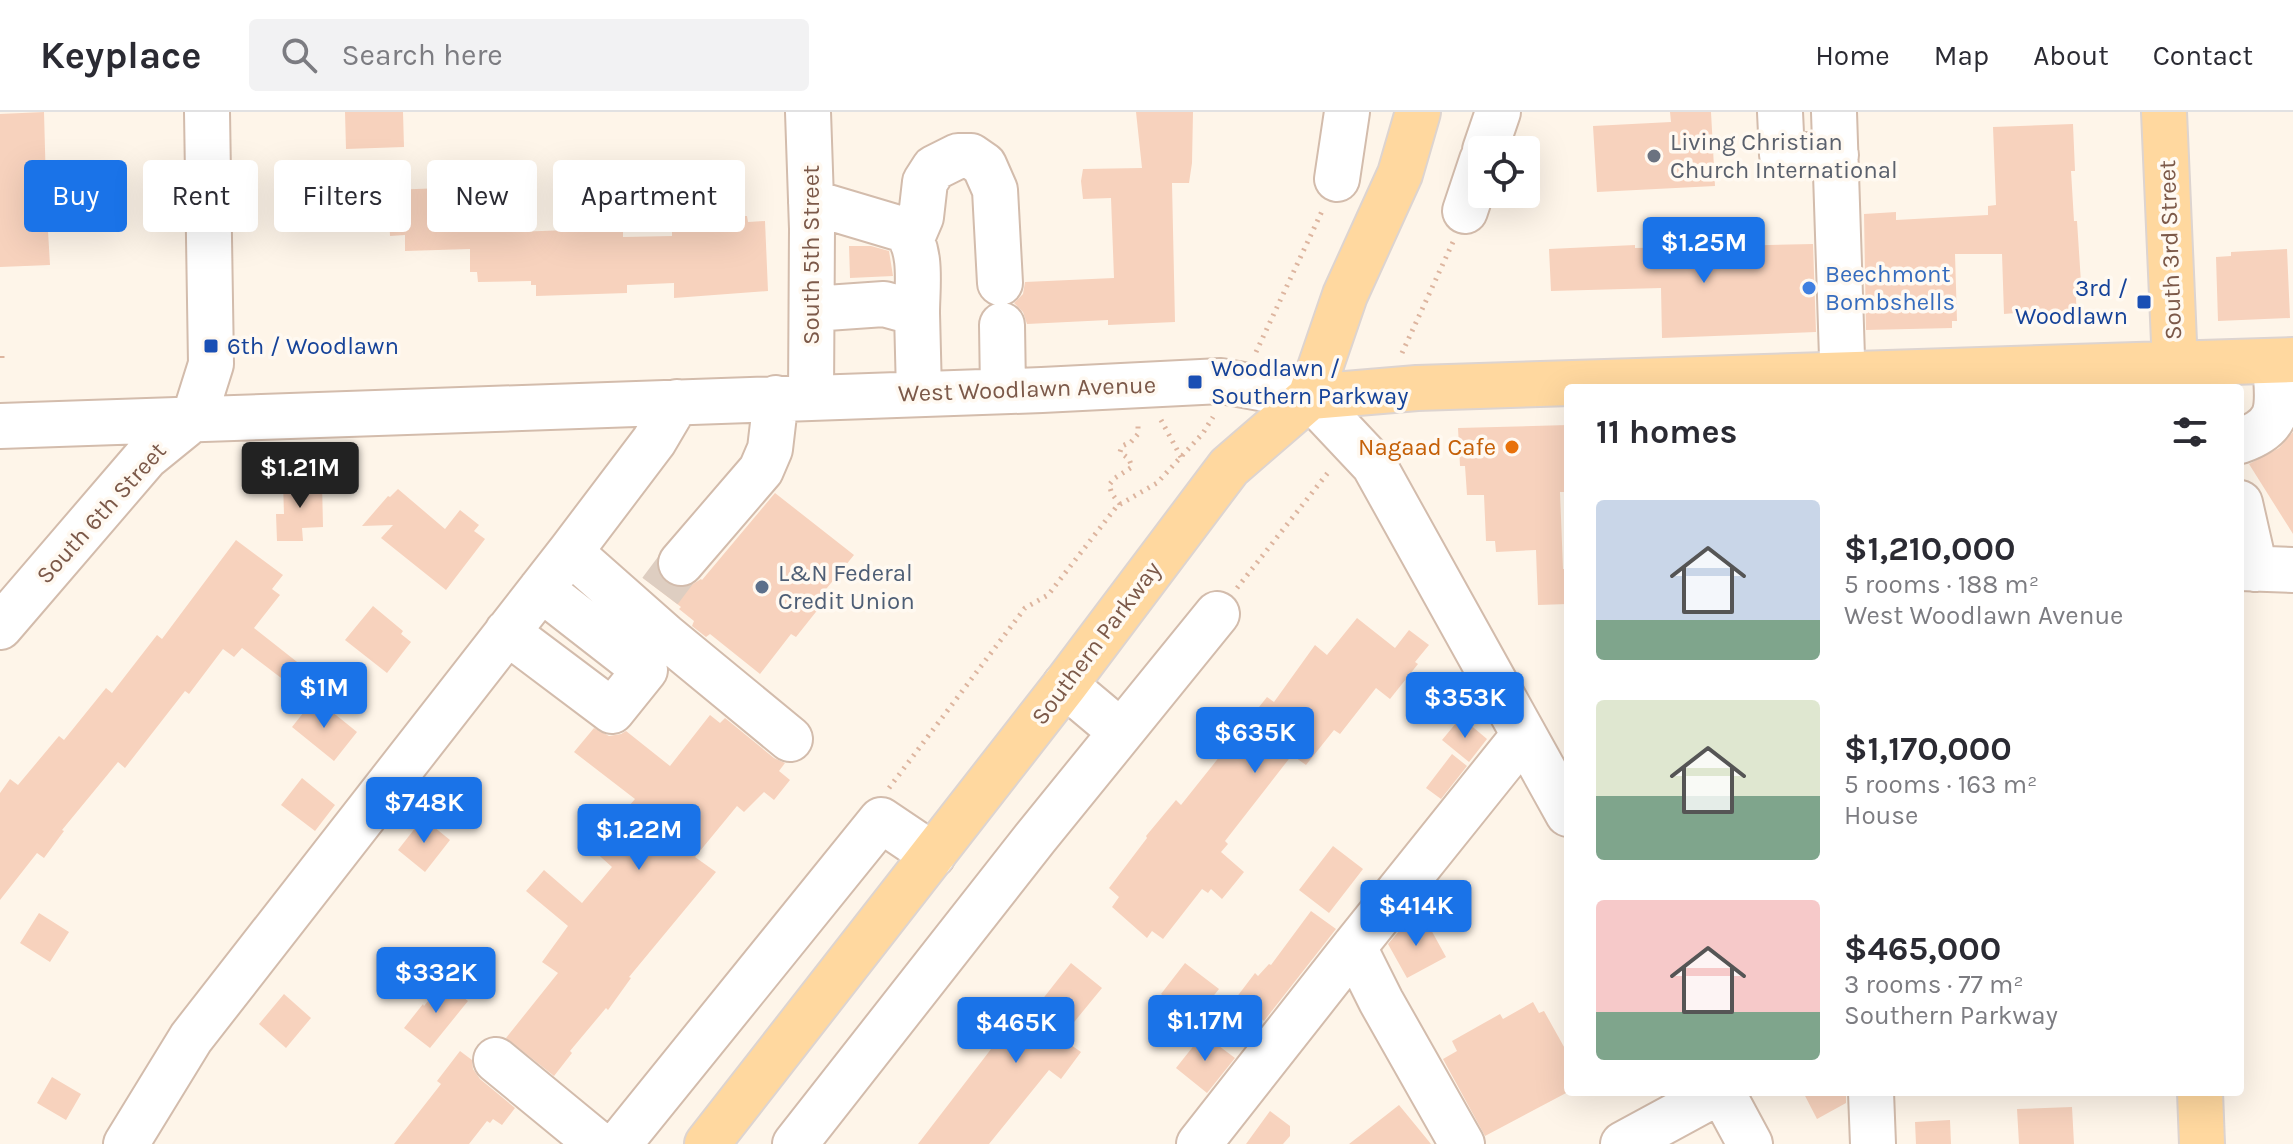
<!DOCTYPE html>
<html lang="en">
<head>
<meta charset="utf-8">
<style>
  body { margin:0; font-family:Karla,sans-serif; background:#f2f2f3; color:#2b2b33; height:100vh; display:flex; flex-direction:column; font-size:30px; white-space:nowrap }
  * { box-sizing:border-box; margin:0 }
  p { font-size:26px; color:#7c7c81 }
  .icon { flex:none; width:44px; height:44px; fill:none; stroke:currentColor; stroke-width:2; stroke-linecap:round; stroke-linejoin:round }
  .map { position:relative; flex:1; overflow:hidden }
  .drawer { position:absolute; left:1564px; top:272px; width:680px; height:712px; display:flex; flex-direction:column; background:#fff; border-radius:8px; box-shadow:0 8px 32px #0002 }
  .drawer>* { flex:none }
  .guide { position:absolute; left:24px; top:48px; width:760px; height:72px; display:flex; gap:16px }
  .tools { position:absolute; left:1468px; top:24px; display:grid; gap:16px }
  .tools a { display:grid; place-items:center; width:72px; height:72px; border-radius:8px; background:#fff; box-shadow:0 8px 32px #0002; font-size:40px }
  .price { position:absolute; translate:-50% -68px; padding:0 18px; border-radius:8px; background:#1a73e8; color:#fff; font-size:26px; line-height:52px; filter:drop-shadow(0 2px 4px #0008) }
  .price::after { content:''; position:absolute; left:50%; top:48px; width:24px; height:18px; margin-left:-12px; background:inherit; clip-path:polygon(0 0,100% 0,50% 100%) }
  .price.active { background:#222; color:#fff }
  ul { padding:0; list-style:none }
  li { display:flex; align-items:center; gap:24px; height:200px; padding:0 32px }
  li span { display:grid; place-items:center; flex:none; width:224px; height:160px; border-radius:8px; color:#555 }
  li>.icon { margin-inline-start:auto }
  span .icon { width:96px; height:96px; fill:#fffc; stroke-width:1 }
  li b { font-size:34px }
  h2 { display:flex; justify-content:space-between; align-items:center; height:96px; padding:0 32px; font-size:34px }
  .chip { padding:0 28px; border-radius:8px; background:#fff; box-shadow:0 8px 32px #0002; font-size:28px; line-height:72px }
  .chip.active { background:#1a73e8; color:#fff }
  header { display:flex; align-items:center; gap:48px; box-sizing:border-box; height:112px; padding:0 40px; background:#fff; border-bottom:2px solid #e1e1e2 }
  header strong { font-size:38px }
  nav { display:flex; gap:44px; margin-inline-start:auto; font-size:28px }
  .search { width:560px; height:72px; background:#f2f2f3; display:flex; align-items:center; gap:20px; box-sizing:border-box; padding:0 28px; border-radius:8px; color:#7c7c81; font-size:30px }
  .map>svg:first-child { display:block }
</style>
</head>
<body>
<header>
<strong>Keyplace</strong>
<div class="search"><svg class="icon" aria-label="search" viewBox="0 0 24 24"><circle cx="10" cy="10" r="6"/><path d="M15 15l6 6"/></svg>Search here</div>
<nav><a>Home</a><a>Map</a><a>About</a><a>Contact</a></nav>
</header>
<div class="map">
<svg width="2293" height="1032" viewBox="0 0 2293 1032">
  <rect width="100%" height="100%" fill="#fef5e9"/>
  <path fill="#f7d2bd" d="M44,0L46,74L64,73L65,102H47L50,153L0,155V2Z
    M345,0H403L404,35L346,37Z
    M1136,0H1193L1192,51L1189,71H1172L1175,210L1108,213V208L1027,212L1023,200L1014,191L1023,182L1025,170L1114,166L1111,86L1083,87L1081,69L1083,57L1142,56Z
    M1670,0H1711L1715,74L1597,80L1593,14L1671,10Z
    M2073,12L2075,59H2071L2074,109H2077L2082,186H2076L2077,208L2016,209V201L2004,202L2002,142H1955L1957,209H1952V216L1866,218L1864,102L1896,100V108L1988,103V94L1996,93L1993,15Z
    M444,76L445,107L515,104V120L623,116V125L672,124V105L747,104L748,110L765,109L768,179L674,186V171L627,173V181L536,184V173H531V169L478,170L477,160H470V137L405,139V123L390,124L388,78Z
    M1813,132L1816,220L1662,226L1661,176L1551,179L1549,137L1635,133V136Z
    M849,134H871L889,139L893,164L850,166Z
    M2287,137L2290,206L2218,209L2216,145L2231,144V140Z
    M1568,313V380H1560L1563,457H1568V492L1538,493L1536,438L1496,440L1495,429H1486L1484,383H1467L1465,354H1460L1458,316Z
    M2293,320V422L2249,352L2279,336Z
    M322,370L323,415L302,416L303,429H277L276,402H284L283,371Z
    M398,377L445,417L460,398L479,413L474,419L485,427L446,478L381,426L393,413L362,414L388,384L390,385Z
    M775,381L854,443L822,482L827,486L796,525L791,522L760,562L710,522L706,525L692,514L694,509L679,497L681,495L643,466L656,449L658,460L664,469L676,475H688L701,467L702,468Z
    M236,428L283,463L272,477L280,483L254,516L306,557L293,575L242,536L234,545L223,537L189,582L185,579L125,656L118,650L62,718L64,719L44,746L37,741L0,788V681L10,667L18,673L59,624L64,628L106,576L112,581L157,523L162,527Z
    M373,494L403,519L401,522L411,530L387,561L345,528Z
    M1357,506L1395,536L1409,518L1429,533L1415,550L1418,552L1390,587L1376,576L1340,622L1334,618L1306,653L1292,643L1225,729L1228,732L1221,740L1244,760L1222,787L1211,777L1208,781L1202,777L1163,827L1152,819L1147,826L1112,795L1119,785L1109,776L1147,726L1146,724L1176,688L1181,693L1267,585L1274,590L1315,533L1327,543Z
    M315,586L357,620L334,649L292,615Z
    M710,603L720,611L725,606L774,646L785,651L779,659L790,668L774,688L764,680L744,700L737,694L695,745L716,760L629,865L631,866L608,898L606,896L570,939L572,941L554,964L506,926L558,861L542,850L568,814L526,779L544,758L582,791L612,755L592,737L635,687L574,640L594,616L609,624L621,622L626,619L670,654Z
    M1461,605L1487,627L1469,650L1442,628Z
    M1452,642L1467,654L1441,687L1426,676Z
    M302,666L335,693L315,719L281,693Z
    M423,706L450,728L425,760L398,738Z
    M1333,734L1363,757L1329,801L1299,778Z
    M1311,799L1336,817L1264,909L1236,886L1255,861L1258,864L1269,852L1271,853Z
    M39,801L69,820L50,850L20,831Z
    M1424,805L1446,845L1407,866L1388,832L1400,818Z
    M1071,851L1102,876L1061,926L1081,940L1061,967L1049,958L989,1032H918L998,928L997,927L1020,895L1030,903Z
    M1185,851L1219,877L1194,908L1161,882Z
    M444,870L468,889L430,936L404,916L423,892L424,894Z
    M284,882L311,906L286,936L259,912Z
    M1533,890L1539,901L1544,899L1568,942V980L1485,1024L1443,947L1457,939L1452,929L1500,902L1503,907Z
    M1203,922L1235,946L1207,981L1176,956Z
    M460,939L472,948L473,957L480,967L515,996L502,1013L493,1007L490,1011L487,1009L469,1032H394L441,972L437,969Z
    M52,965L81,982L66,1008L37,991Z
    M1803,980H1846V991L1817,1007Z
    M1399,993L1431,1032H1349L1385,1004Z
    M2072,995L2074,1032H2019L2017,997Z
    M1270,999L1290,1014V1024L1283,1032H1246Z
    M1950,1008L1951,1032H1916L1915,1010Z"/>
  <g fill="none" stroke-linecap="round" stroke-linejoin="round">
    <path stroke="#decec1" stroke-width="44" stroke-dasharray="44 22" stroke-linecap="butt" d="M660,479L681,451"/>
    <defs>
      <path id="minor" d="M808,0L812,117L811,285
        M1780,0L1782,43H1836
        M1834,0L1843,276
        M1485,38L1498,0
        M1337,67L1347,0
        M811,90L905,118C923,138 917,175 917,201
        M1465,99L1482,48
        M912,126L921,105L925,70L934,56L958,44H971L984,53L995,78L1000,171
        M812,197L884,192L917,201L919,281
        M1002,213L1003,278
        M0,314L1042,278L1221,269L1310,285L1374,353L1568,702
        M2240,329C2286,313 2277,291 2275,249
        M2240,391L2255,457
        M570,440L665,524L790,627
        M681,451L761,358L770,337L776,286
        M2240,456L2293,458
        M0,515L146,345L194,306L211,252L207,0
        M507,520L612,599L645,558L541,477
        M1065,573L1121,620
        M1354,835L1381,889L1462,1032
        M496,948L598,1032
        M1722,980L1750,1032
        M1871,980L1873,1032
        M126,1032L191,926L570,440L654,329L677,290
        M619,1032L881,708L933,743
        M795,1032L1036,725L1217,502
        M1199,1032L1354,835L1524,623
        M1623,1032L1719,980"/>
      <path id="major" d="M2164,0L2176,276
        M1310,285L1417,276L2293,248
        M2200,980L2202,1032
        M707,1032L1065,573L1229,355L1310,285L1345,183L1400,62L1418,0"/>
    </defs>
    <use href="#minor" stroke="#d3bcac" stroke-width="48"/>
    <use href="#major" stroke="#ddd4d0" stroke-width="48"/>
    <path stroke="#ddb59f" stroke-width="5" stroke-dasharray="2 6" stroke-linecap="butt" d="M1256,240L1323,97
      M1402,241L1453,130
      M2,244V252
      M1161,308L1181,345
      M1120,392L1112,382L1109,373L1115,366L1132,355L1129,347L1120,340L1122,334L1131,330L1138,322V309
      M1237,476L1330,358
      M889,676L1025,496L1048,483L1117,394L1157,371L1203,321L1213,305"/>
    <use href="#minor" stroke="#fff" stroke-width="44"/>
    <use href="#major" stroke="#ffd89f" stroke-width="44"/>
  </g>
  <circle fill="#6b7280" stroke="#fff9f1" stroke-width="3" cx="1654" cy="44" r="8"/>
  <circle fill="#3f7fe0" stroke="#fff9f1" stroke-width="3" cx="1809" cy="176" r="8"/>
  <g fill="#1a4fb4" stroke="#fff9f1" stroke-width="3">
    <rect x="2136" y="182" width="16" height="16" rx="4"/>
    <rect x="203" y="226" width="16" height="16" rx="4"/>
    <rect x="1187" y="262" width="16" height="16" rx="4"/>
  </g>
  <circle fill="#e8710a" stroke="#fff9f1" stroke-width="3" cx="1512" cy="335" r="8"/>
  <circle fill="#5c6f8a" stroke="#fff9f1" stroke-width="3" cx="762" cy="475" r="8"/>
  <g text-anchor="middle" dominant-baseline="central" stroke-width="7" stroke-linejoin="round" paint-order="stroke">
    <g font-size="24" fill="#5b616d" stroke="#fff9f1" text-anchor="start">
      <text x="1670" y="30">Living Christian<tspan x="1670" dy="28">Church International</tspan></text>
    </g>
    <g font-size="24" fill="#7c5949" stroke="#fff9f1">
      <text transform="translate(2170 138) rotate(-92)">South 3rd Street</text>
      <text transform="translate(811 143) rotate(-90)">South 5th Street</text>
      <text transform="translate(1027 277) rotate(-2)">West Woodlawn Avenue</text>
      <text transform="translate(101 401) rotate(-48)">South 6th Street</text>
      <text transform="translate(1096 531) rotate(-53)">Southern Parkway</text>
    </g>
    <g font-size="24" fill="#366cbe" stroke="#fff9f1" text-anchor="start">
      <text x="1825" y="162">Beechmont<tspan x="1825" dy="28">Bombshells</tspan></text>
    </g>
    <g font-size="24" fill="#164399" stroke="#fff9f1" text-anchor="start">
      <text x="2128" y="176" text-anchor="end">3rd /<tspan x="2128" dy="28">Woodlawn</tspan></text>
      <text x="227" y="234">6th / Woodlawn</text>
      <text x="1211" y="256">Woodlawn /<tspan x="1211" dy="28">Southern Parkway</tspan></text>
    </g>
    <g font-size="24" fill="#c56008" stroke="#fff9f1" text-anchor="end">
      <text x="1496" y="335">Nagaad Cafe</text>
    </g>
    <g font-size="24" fill="#4e5e75" stroke="#fff9f1" text-anchor="start">
      <text x="778" y="461">L&amp;N Federal<tspan x="778" dy="28">Credit Union</tspan></text>
    </g>
  </g>
</svg>
<div class="tools">
<a><svg class="icon" aria-label="locate" viewBox="0 0 24 24"><circle cx="12" cy="12" r="6"/><path d="M12 2v4M12 18v4M2 12h4M18 12h4"/></svg></a>
</div>
<b class="price" style="left:1704px;top:173px">$1.25M</b>
<b class="price active" style="left:300px;top:398px">$1.21M</b>
<b class="price" style="left:324px;top:618px">$1M</b>
<b class="price" style="left:1465px;top:628px">$353K</b>
<b class="price" style="left:1255px;top:663px">$635K</b>
<b class="price" style="left:424px;top:733px">$748K</b>
<b class="price" style="left:639px;top:760px">$1.22M</b>
<b class="price" style="left:1416px;top:836px">$414K</b>
<b class="price" style="left:436px;top:903px">$332K</b>
<b class="price" style="left:1205px;top:951px">$1.17M</b>
<b class="price" style="left:1016px;top:953px">$465K</b>
<div class="guide">
<a class="chip active">Buy</a>
<a class="chip">Rent</a>
<a class="chip">Filters</a>
<a class="chip">New</a>
<a class="chip">Apartment</a>
</div>
<section class="drawer">
<h2>11 homes<svg class="icon" aria-label="filters" viewBox="0 0 24 24"><path d="M4 7h16M4 17h16"/><circle cx="9" cy="7" r="2"/><circle cx="15" cy="17" r="2"/></svg></h2>
<ul>
<li><span style="background:linear-gradient(#c9d6e8 75%,#7fa58c 0)"><svg class="icon" aria-label="home" viewBox="0 0 24 24"><path d="M3 11l9-7 9 7M6 9v11h12V9"/></svg></span><div><b>$1,210,000</b><p>5 rooms · 188 m²</p><p>West Woodlawn Avenue</p></div></li>
<li><span style="background:linear-gradient(#dfe7d0 60%,#7fa58c 0)"><svg class="icon" aria-label="home" viewBox="0 0 24 24"><path d="M3 11l9-7 9 7M6 9v11h12V9"/></svg></span><div><b>$1,170,000</b><p>5 rooms · 163 m²</p><p>House</p></div></li>
<li><span style="background:linear-gradient(#f6c9c9 70%,#7fa58c 0)"><svg class="icon" aria-label="home" viewBox="0 0 24 24"><path d="M3 11l9-7 9 7M6 9v11h12V9"/></svg></span><div><b>$465,000</b><p>3 rooms · 77 m²</p><p>Southern Parkway</p></div></li>
</ul>
</section>
</div>
</body>
</html>
